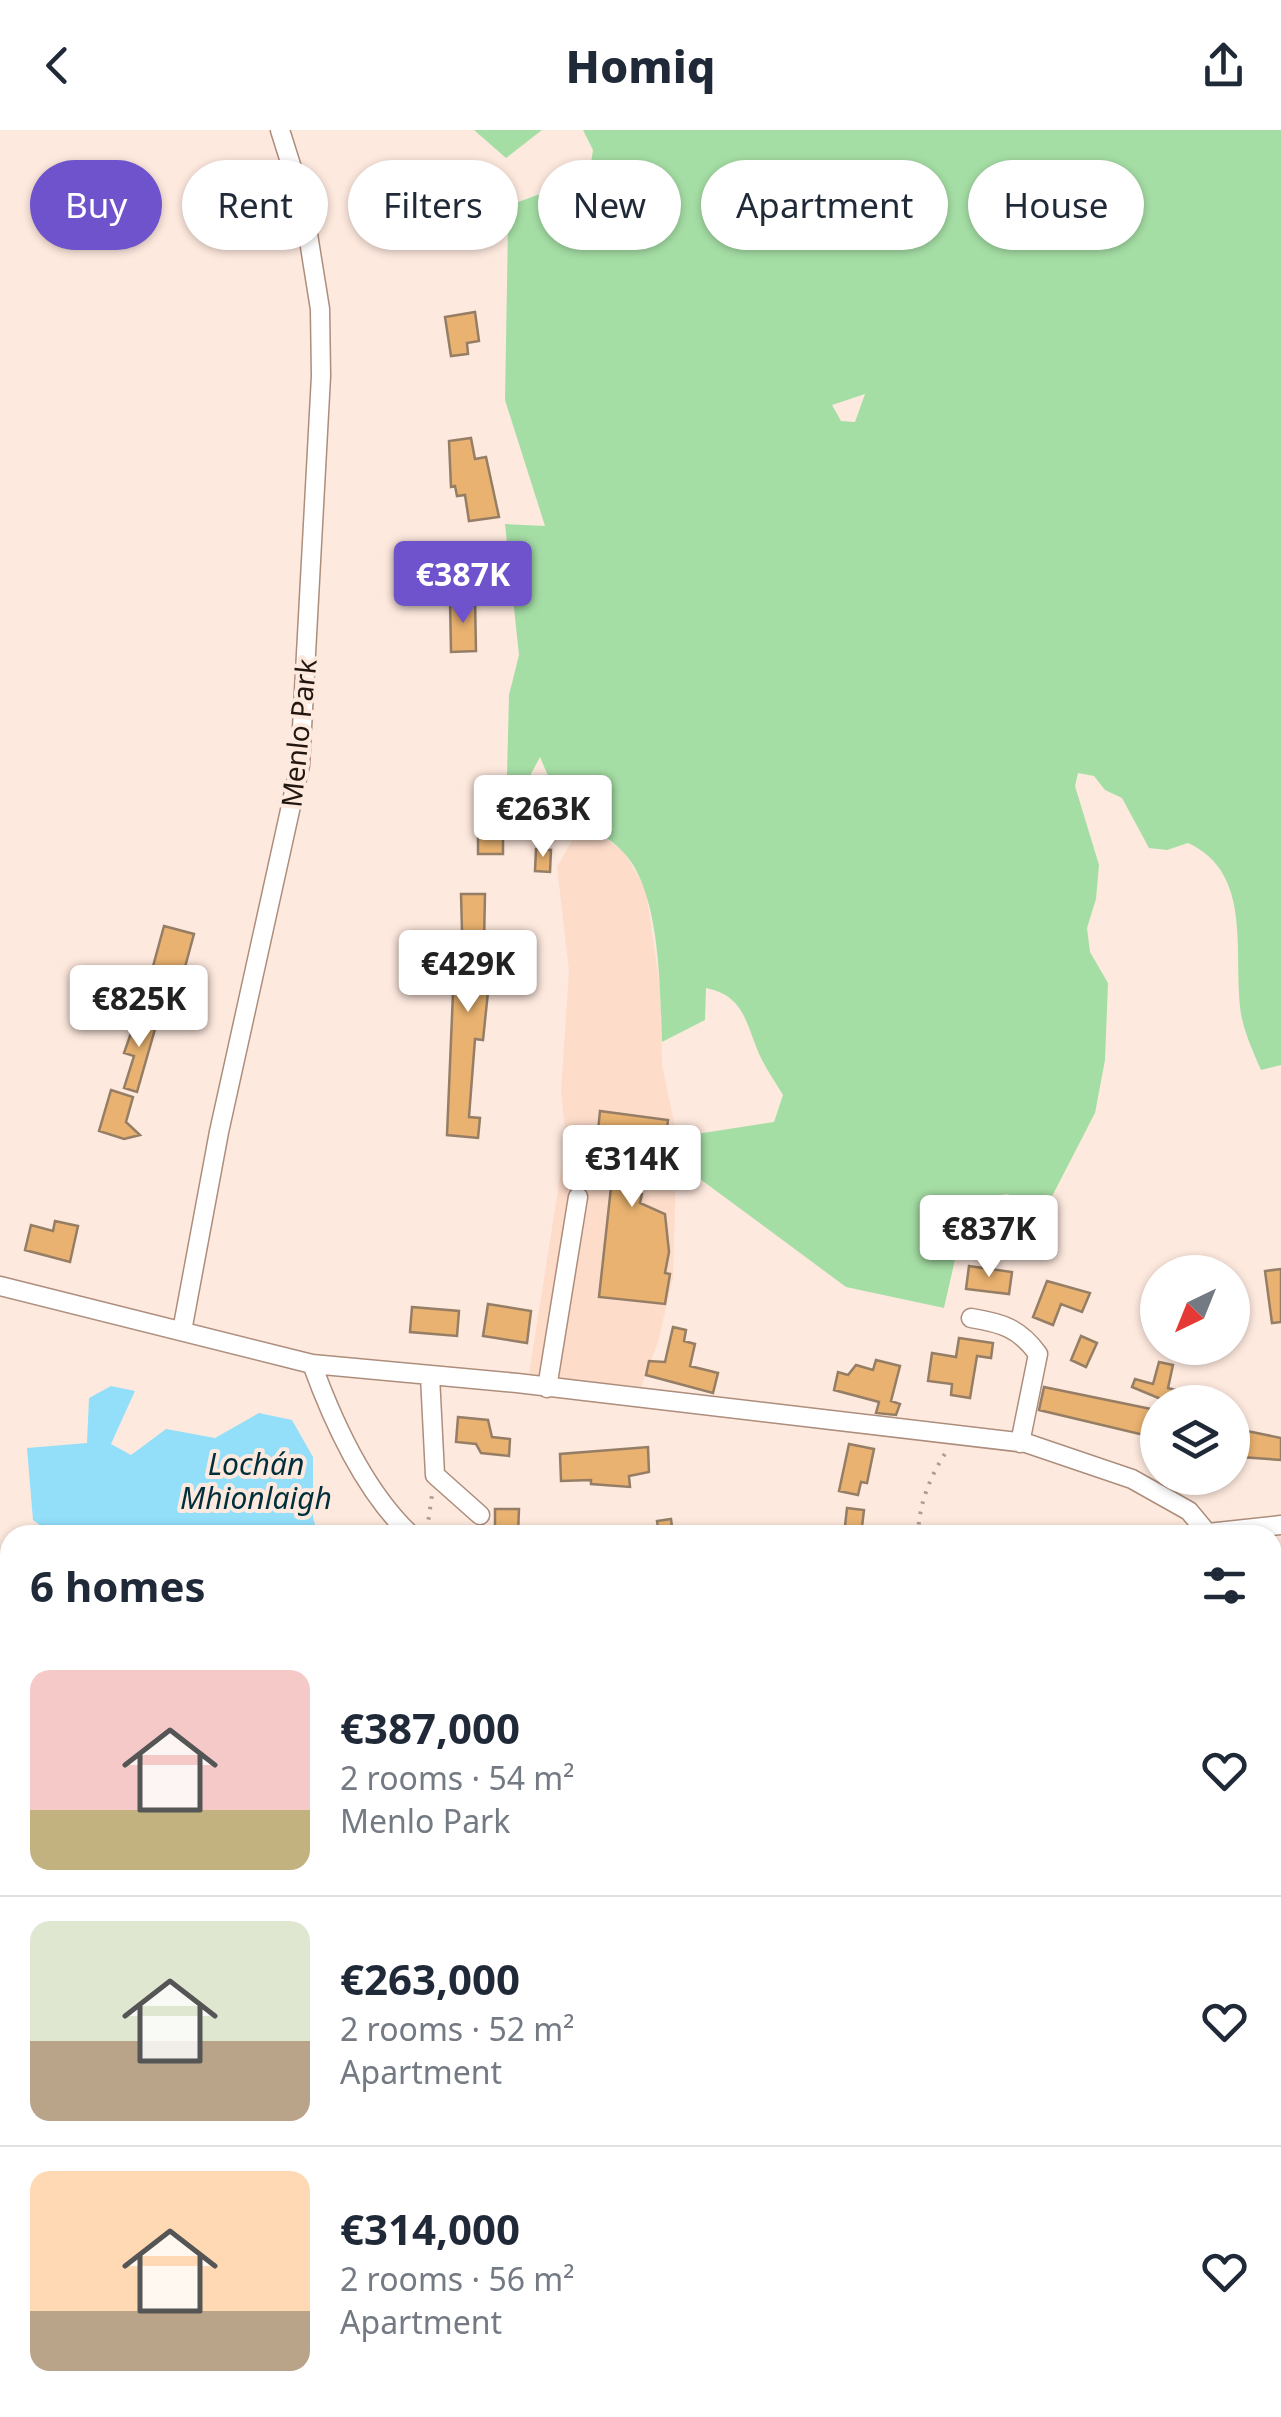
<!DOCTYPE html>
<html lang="en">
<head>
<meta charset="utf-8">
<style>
  body { margin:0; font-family:"Noto Sans",sans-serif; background:#f2f2f3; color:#1f2937; height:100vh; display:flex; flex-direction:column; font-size:38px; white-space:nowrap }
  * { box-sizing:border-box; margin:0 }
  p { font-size:32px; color:#747a83 }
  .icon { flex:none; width:55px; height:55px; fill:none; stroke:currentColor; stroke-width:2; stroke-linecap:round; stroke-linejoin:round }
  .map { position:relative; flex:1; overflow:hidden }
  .side { position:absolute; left:0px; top:1395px; width:1282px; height:892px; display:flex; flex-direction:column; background:#fff; border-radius:30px 30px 0 0; box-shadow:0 2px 8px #0004 }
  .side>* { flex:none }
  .guide { position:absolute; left:30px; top:30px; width:1222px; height:90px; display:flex; gap:20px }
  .needle { width:65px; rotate:223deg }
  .tools { position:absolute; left:1140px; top:1125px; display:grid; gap:20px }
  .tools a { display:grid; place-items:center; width:110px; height:110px; border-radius:50%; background:#fff; box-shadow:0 2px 8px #0004; font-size:50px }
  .price { position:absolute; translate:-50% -85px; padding:0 22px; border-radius:10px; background:#fff; color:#222; font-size:32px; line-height:65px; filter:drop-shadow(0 2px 5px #0008) }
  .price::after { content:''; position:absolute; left:50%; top:60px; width:30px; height:22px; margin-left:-15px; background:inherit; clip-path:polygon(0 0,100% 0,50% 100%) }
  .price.selected { background:#6f53cc; color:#fff }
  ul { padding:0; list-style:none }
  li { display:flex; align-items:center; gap:30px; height:250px; padding:0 30px }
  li+li { border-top:2px solid #e0e1e3 }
  li span { display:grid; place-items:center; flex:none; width:280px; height:200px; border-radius:20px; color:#555 }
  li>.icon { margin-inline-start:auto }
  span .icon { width:120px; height:120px; fill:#fffc; stroke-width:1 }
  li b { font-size:42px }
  h2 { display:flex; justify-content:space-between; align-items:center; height:120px; padding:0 30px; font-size:42px }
  .chip { padding:0 35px; border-radius:45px; background:#fff; box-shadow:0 2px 8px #0004; font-size:35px; line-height:90px }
  .chip.selected { background:#6f53cc; color:#fff }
  header { display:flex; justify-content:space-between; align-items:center; height:130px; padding:0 30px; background:#fff; font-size:45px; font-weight:800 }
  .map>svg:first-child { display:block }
</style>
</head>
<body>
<header><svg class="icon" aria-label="back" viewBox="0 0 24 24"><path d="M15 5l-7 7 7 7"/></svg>Homiq<svg class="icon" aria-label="share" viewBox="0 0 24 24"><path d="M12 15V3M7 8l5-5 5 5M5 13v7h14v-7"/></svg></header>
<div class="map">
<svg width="1281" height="2287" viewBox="0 0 1281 2287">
  <rect width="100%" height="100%" fill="#fee9de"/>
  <path fill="#fedcca" d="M590,697L624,722L646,760L660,857L662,935L677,1007L673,1148L658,1212L641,1257L529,1244L566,1009L561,961L569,841L557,737L574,707Z"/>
  <path fill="#a5dea5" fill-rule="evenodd" d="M474,0H542L506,28Z
    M583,0H1281V935L1261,940C1254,924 1246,906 1242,889C1231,829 1256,744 1188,713L1167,720L1149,718L1122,668L1105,660L1094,646L1078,643L1075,656L1099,735L1096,769L1087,798L1090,822L1108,853L1105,930L1095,983L1048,1074L1006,1064L979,1071L963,1094L944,1178L846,1157L677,1032V1007L774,992L783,965C776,953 768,942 762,930C746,898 747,866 706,858L705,890L662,912C660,860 661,759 622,721C614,712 601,704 590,697L574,707L540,627L523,659L507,645L509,565L519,525L505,394L545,396L505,270L508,95L510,75L589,46L593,20ZM865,264L855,292L841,291L832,275Z"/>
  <path fill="#93dffa" d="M111,1256L135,1261L111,1314L131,1325L166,1299L215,1308L259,1283L292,1290L313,1327V1387L318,1405H53L33,1390L27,1318L87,1313L89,1268Z
    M1273,2160L1281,2167V2285L1183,2287L1186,2278H1272Z"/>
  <path fill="#e9b270" stroke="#957e65" stroke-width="2.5" d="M445,41H470L471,65H491V110H472V90H457L456,76H445Z
    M475,182L479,211L467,213L468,224L451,226L445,187Z
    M471,308L475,329L486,327L499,387L469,391L465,365L457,366L455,356L451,357L449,311Z
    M475,469L476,521L451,522L450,470Z
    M478,682H503V724H478Z
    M536,719L551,720L550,742L535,741Z
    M461,764H485L484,813L493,814L483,910L475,909L469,987L480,988L478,1008L447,1005L454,839H463Z
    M164,796L194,804L179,859L149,851Z
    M137,886L157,892L137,962L124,958L134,926L124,923Z
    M111,960L133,967L126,992L140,1005L124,1009L99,1001Z
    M600,981L668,990L662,1037L636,1034L633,1062L642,1064L640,1073L665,1084L669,1122L665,1143L670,1144L665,1174L599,1167L613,1039L603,1038L606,1017L581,1014L583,1000L598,1001Z
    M55,1091L78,1096L70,1132L25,1120L31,1095L53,1101Z
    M969,1136L1012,1142L1009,1164L966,1159Z
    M1281,1139V1192L1272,1193L1265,1141Z
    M1047,1151L1090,1163L1082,1182L1061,1174L1053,1195L1033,1187Z
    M488,1174L531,1181L527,1213L483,1206Z
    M412,1177L459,1181L457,1206L410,1202Z
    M673,1197L686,1200L684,1211L695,1214L690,1236L718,1243L713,1263L646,1245L649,1231L665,1232Z
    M1081,1206L1097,1213L1086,1237L1071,1230Z
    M959,1208L993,1213L991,1228L977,1226L970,1268L951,1265L952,1254L928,1251L932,1223L956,1227Z
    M876,1230L900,1236L891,1271L900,1274L896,1285L876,1283L879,1272L834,1260L838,1242L848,1245L856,1235L873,1240Z
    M1159,1232L1173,1235L1168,1258L1205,1268L1204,1272H1168L1132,1257L1135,1249L1153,1254Z
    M1044,1257L1151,1279L1144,1305L1039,1280Z
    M458,1287L488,1290L492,1307L510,1309L509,1326L481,1323L476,1314L456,1312Z
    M1247,1301L1281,1308V1330L1241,1327Z
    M849,1314L874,1319L867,1353L861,1352L858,1365L839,1361Z
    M648,1317L649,1342L629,1346L630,1357L591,1354V1350L561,1351L560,1324Z
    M847,1378L864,1380L861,1405H844Z
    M495,1379H519L518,1405H495Z
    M671,1389L673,1405H659L657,1391Z"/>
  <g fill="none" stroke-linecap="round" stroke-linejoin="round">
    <defs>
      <path id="minor" d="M0,1156L312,1234L517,1253L1026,1313L1132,1349L1189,1381L1209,1405
        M971,1188C1002,1193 1019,1198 1038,1224L1020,1313
        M182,1201L219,1002L300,635L321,246L320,179L303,73L280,0
        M312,1234C333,1292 366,1363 411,1405
        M430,1246L435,1345L480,1385
        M547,1258L578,1067
        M1208,1403L1281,1395
        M1272,1546L1281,1557
        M412,2287V2278
        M833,2287L856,2278"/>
    </defs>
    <use href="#minor" stroke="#ad8d7c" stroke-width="21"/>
    <path stroke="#ad9b92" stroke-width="4" stroke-dasharray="2.5 8" stroke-linecap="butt" d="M427,1400L432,1365
      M918,1405C919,1373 930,1346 948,1319
      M1063,2278L1065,2287"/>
    <use href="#minor" stroke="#fff" stroke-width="18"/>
  </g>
  <g text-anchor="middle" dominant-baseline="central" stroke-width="8" stroke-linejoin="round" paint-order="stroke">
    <g font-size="28" fill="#221610" stroke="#fee9de">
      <text transform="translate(298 603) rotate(-84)">Menlo Park</text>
    </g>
    <g font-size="30" font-style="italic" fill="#002f3c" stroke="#fee9de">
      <text x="256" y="1333">Lochán<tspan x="256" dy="34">Mhionlaigh</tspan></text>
    </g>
  </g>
</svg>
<div class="tools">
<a><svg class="needle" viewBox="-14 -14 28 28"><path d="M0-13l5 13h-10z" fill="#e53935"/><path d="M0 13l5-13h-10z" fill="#747a83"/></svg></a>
<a><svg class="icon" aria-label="layers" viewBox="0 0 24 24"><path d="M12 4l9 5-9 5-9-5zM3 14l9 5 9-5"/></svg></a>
</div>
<b class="price selected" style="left:463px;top:496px">€387K</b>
<b class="price" style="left:543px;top:730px">€263K</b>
<b class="price" style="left:468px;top:885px">€429K</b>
<b class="price" style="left:139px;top:920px">€825K</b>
<b class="price" style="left:632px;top:1080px">€314K</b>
<b class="price" style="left:989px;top:1150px">€837K</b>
<div class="guide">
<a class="chip selected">Buy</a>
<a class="chip">Rent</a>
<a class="chip">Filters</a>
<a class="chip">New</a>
<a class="chip">Apartment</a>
<a class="chip">House</a>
</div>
<section class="side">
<h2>6 homes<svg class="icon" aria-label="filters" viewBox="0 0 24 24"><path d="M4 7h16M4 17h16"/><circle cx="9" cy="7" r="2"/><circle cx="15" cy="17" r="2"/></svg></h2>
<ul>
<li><span style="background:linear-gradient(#f6c9c9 70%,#c2b280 0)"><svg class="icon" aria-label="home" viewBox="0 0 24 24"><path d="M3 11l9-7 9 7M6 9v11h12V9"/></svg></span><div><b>€387,000</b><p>2 rooms · 54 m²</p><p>Menlo Park</p></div><svg class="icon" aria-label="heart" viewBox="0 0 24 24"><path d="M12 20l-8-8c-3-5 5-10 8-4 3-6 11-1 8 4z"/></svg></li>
<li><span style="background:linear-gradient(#dfe7d0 60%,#b9a48a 0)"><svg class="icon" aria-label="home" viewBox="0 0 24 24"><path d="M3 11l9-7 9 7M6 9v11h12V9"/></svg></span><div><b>€263,000</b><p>2 rooms · 52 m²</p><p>Apartment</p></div><svg class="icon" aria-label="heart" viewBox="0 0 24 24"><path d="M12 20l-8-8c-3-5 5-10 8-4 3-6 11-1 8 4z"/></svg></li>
<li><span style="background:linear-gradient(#ffd9b3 70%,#b9a48a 0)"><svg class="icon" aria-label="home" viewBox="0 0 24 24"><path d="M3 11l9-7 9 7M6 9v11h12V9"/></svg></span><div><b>€314,000</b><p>2 rooms · 56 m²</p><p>Apartment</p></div><svg class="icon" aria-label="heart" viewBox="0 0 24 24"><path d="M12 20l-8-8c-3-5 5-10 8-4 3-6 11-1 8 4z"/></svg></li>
</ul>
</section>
</div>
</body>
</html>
